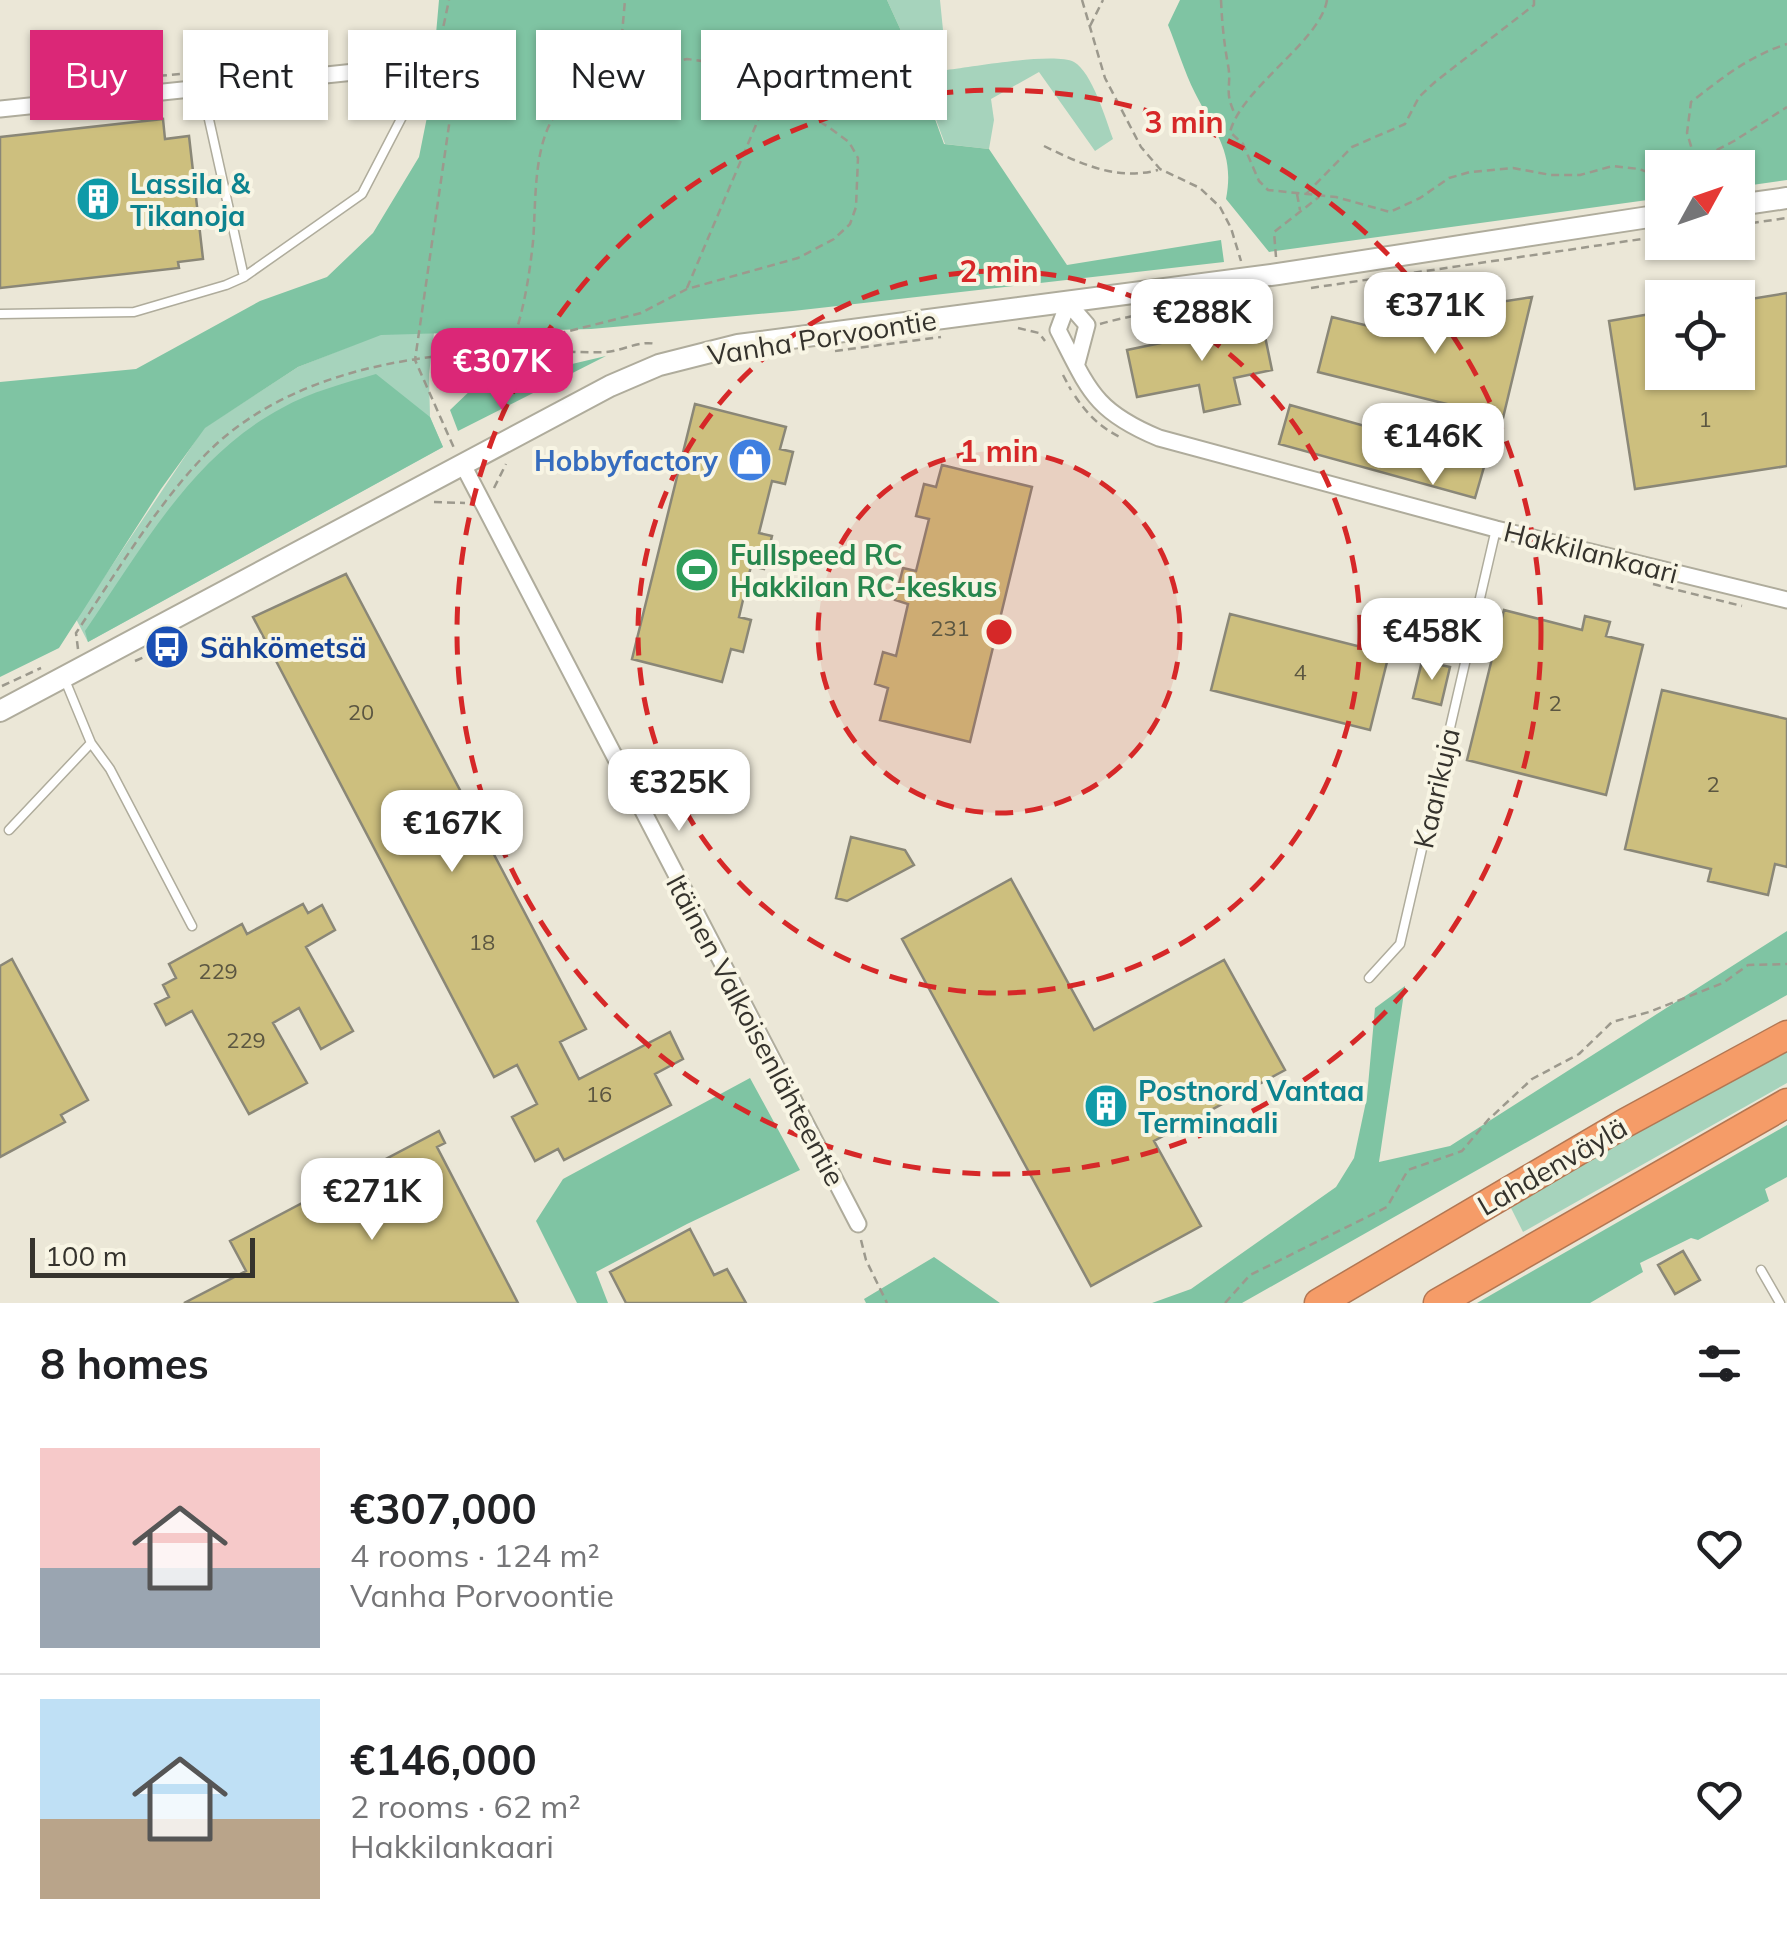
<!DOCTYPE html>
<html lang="en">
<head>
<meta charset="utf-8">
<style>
  body { margin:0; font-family:Mulish,sans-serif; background:#f2f2f2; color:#202124; height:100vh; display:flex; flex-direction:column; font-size:38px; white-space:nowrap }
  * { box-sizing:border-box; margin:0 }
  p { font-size:32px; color:#757577 }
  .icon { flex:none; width:55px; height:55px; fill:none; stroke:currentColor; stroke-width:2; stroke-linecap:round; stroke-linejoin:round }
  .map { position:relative; height:1303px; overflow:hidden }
  .details { display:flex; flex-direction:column; background:#fff; flex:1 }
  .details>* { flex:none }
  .guide { position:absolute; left:30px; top:30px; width:1000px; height:90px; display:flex; gap:20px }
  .needle { width:65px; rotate:50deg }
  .buttons { position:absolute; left:1645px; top:150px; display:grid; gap:20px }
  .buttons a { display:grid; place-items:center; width:110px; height:110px; border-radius:0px; background:#fff; box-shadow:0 2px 8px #0004; font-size:50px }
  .scale { position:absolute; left:30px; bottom:25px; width:225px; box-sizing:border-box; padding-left:10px; border:5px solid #35332d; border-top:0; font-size:28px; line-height:35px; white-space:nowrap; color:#35332d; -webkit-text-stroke:8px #f8f5e4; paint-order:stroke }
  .price { position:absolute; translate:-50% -85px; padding:0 22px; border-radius:20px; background:#fff; color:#222; font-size:32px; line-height:65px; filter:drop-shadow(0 2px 5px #0008) }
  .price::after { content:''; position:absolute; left:50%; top:60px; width:30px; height:22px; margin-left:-15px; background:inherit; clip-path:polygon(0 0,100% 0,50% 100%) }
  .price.selected { background:#db2777; color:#fff }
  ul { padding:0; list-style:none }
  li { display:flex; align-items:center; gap:30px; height:250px; padding:0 40px }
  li+li { border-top:2px solid #e0e0e0 }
  li span { display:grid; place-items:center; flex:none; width:280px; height:200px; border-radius:0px; color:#555 }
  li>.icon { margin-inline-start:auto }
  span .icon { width:120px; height:120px; fill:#fffc; stroke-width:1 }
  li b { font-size:42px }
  h2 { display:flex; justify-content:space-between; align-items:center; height:120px; padding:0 40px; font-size:42px }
  .tag { padding:0 35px; border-radius:0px; background:#fff; box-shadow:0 2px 8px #0004; font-size:35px; line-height:90px }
  .tag.selected { background:#db2777; color:#fff }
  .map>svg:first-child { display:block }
</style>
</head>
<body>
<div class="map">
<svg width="1787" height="1303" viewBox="0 0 1787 1303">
  <rect width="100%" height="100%" fill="#ebe7d7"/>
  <path fill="#a6d3bc" d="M887,0H940L947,70C973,67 1054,52 1074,62C1092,72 1106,120 1113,139L1095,151L1039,72L991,99L994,120L989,149L945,144L912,55Z
    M434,333L429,374L430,417L443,447L88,642L76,619L204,428L298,367L381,334Z
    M1787,1045V1083L1523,1232L1508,1202Z"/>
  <path fill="#7fc4a3" d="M439,0H887L912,55L944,144L989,149L1067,265L1221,240L1224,262L793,311L591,329L381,335L298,367L205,428L161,489L59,648L0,677V382L136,369L260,301L327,277L373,233L419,157L430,102Z
    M1180,0H1787V180L1738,187V168H1662V198L1269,252L1226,199C1235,152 1215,133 1195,93C1184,71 1177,47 1168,25Z
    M606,356L458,431L450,410L474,387Z
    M376,374L430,417L443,447L88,642L85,631C141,550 191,456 282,408C310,392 345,383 376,374Z
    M1787,931V995L1242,1303H1152L1191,1289L1336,1187L1354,1158L1367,1097L1375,1008L1405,986L1379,1162L1450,1146Z
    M750,1078L800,1170L687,1224L596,1272L608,1303H577L536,1221L563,1179Z
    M1787,1125V1177L1765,1189L1769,1201L1698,1240L1691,1238L1640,1263L1643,1272L1590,1303H1477Z
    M934,1257L1000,1303H866L864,1299Z"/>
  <path fill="#cdbf7e" stroke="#8a8777" stroke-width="2.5" d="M163,119L165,139L189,136L203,259L178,262L179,268L0,288V137Z
    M1787,293V466L1635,489L1609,321L1662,312V372H1738V301Z
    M1532,297L1503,418L1318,372L1332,317L1393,332L1397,316L1456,331L1460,314L1477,318L1480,305Z
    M1262,322L1272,370L1234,378L1240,404L1204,412L1199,385L1137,397L1127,350Z
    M695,404L786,427L780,449L793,452L785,484L772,481L759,533L772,536L764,569L751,566L739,617L751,620L743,652L731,649L722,682L632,659Z
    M1290,405L1486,460L1475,498L1279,444Z
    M942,465L1032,487L970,742L880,720L888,688L875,684L883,652L896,656L908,604L895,600L903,568L916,571L929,519L916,516L924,484L936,487Z
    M346,574L586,1029L560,1042L579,1079L670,1032L683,1059L655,1074L671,1105L564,1160L558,1149L535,1161L512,1117L537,1104L517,1065L494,1077L253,617Z
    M1504,610L1582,630L1585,616L1610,622L1606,636L1643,645L1606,795L1467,760Z
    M1230,614L1389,654L1370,730L1211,690Z
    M1422,661L1450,667L1441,705L1413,698Z
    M1662,690L1787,719V867L1775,864L1768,895L1708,881L1711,869L1625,849Z
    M851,837L905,850L914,865L847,901L836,898Z
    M1011,879L1094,1030L1224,960L1285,1070L1154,1141L1201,1226L1091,1286L902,939Z
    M303,904L308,913L322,905L335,930L306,947L353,1031L321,1049L299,1008L273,1023L307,1083L249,1114L192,1011L166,1025L155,1004L169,997L163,985L176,978L169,964L242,924L247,934Z
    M12,959L88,1100L61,1115L65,1122L0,1157V966Z
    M439,1131L445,1143L437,1147L518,1303H184L246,1271L230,1241Z
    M690,1229L714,1275L727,1269L746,1303H626L610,1272Z
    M1683,1251L1700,1280L1675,1294L1658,1265Z"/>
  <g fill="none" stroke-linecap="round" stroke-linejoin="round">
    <defs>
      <path id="lane" d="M202,88L244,277
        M0,314L134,312L226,285L244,277L362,194L416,90L412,66
        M65,680L91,743L110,769L192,926
        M9,830L91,743
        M1369,978L1400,944L1496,529
        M1761,1270L1780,1303"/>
      <path id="street" d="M0,109L412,66
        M1077,363L1087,325L1068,303L1058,330C1089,390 1094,411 1159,438L1496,529L1787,600
        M462,463L858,1224"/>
      <path id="secondary" d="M1738,205L1787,198
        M0,711L610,386L659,365L738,345L1278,274L1662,215"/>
      <path id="highway" d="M1319,1303L1625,1123L1787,1035
        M1438,1303L1787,1103"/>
    </defs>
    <use href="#lane" stroke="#afac9c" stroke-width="11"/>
    <use href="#street" stroke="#afac9c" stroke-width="19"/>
    <use href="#secondary" stroke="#afac9c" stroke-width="24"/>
    <use href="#highway" stroke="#b27753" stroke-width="31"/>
    <path stroke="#9c998d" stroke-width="2.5" stroke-dasharray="8 5" stroke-linecap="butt" d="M1082,0L1105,78L1141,147L1160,169L1200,188L1220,207L1231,228L1241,261
      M1221,0C1222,23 1224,43 1228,65C1232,85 1224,91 1234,112
      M1327,0C1320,42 1242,87 1230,132L1243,144L1259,181L1268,190L1336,197L1390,212L1420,198L1449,178L1470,172L1513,168L1551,175H1580L1613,166L1639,169L1655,175L1662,174
      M1090,26L1103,0
      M420,56L442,33L449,0
      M427,69L456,77L415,360L454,448
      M146,77L226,70
      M1044,146C1081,164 1117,181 1158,170
      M1695,159L1687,133L1691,102C1722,78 1749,56 1787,44
      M1682,168L1734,141L1787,107
      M1297,194L1300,210
      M1306,194L1352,147L1405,124L1419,97L1435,82L1534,5V0
      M1738,225L1787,218
      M1276,257L1274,232L1319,197
      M687,288L764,106
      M1311,288L1662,236
      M1100,324C1149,310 1203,306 1254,296
      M1018,328L1039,333L1045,341
      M510,349C523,315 529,279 533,242C536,206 533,153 552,120C566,96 598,84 619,68L625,0
      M522,350L565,332L641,313L687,289L798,258L834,239L850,224L856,207L858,158L849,142L827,126L797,109H775L764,105L716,63L687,59L650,67L619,68
      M835,351L941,337
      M1063,375L1071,390
      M1075,396C1087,414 1101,428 1120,437
      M494,488L506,464
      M434,502L465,503
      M1653,584L1742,606
      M78,649L76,633C117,572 167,487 222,439C309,365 435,350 545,351C565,351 585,353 605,352C623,351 639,340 656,344
      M135,661L167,647L184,634
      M2,686L41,668
      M861,1240L866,1260L887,1303
      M1225,1303L1250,1275L1387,1207L1408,1170L1462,1151L1488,1120L1532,1079L1579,1054L1612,1022L1649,1012L1723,983L1748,965L1787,964"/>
    <use href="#lane" stroke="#fff" stroke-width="8"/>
    <use href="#street" stroke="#fff" stroke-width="15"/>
    <use href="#secondary" stroke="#fff" stroke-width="20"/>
    <use href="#highway" stroke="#f59c68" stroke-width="28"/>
  </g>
  <circle cx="999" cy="632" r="181" fill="#d62828" fill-opacity=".12"/>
  <g fill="none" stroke="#d62828" stroke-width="5" stroke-dasharray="18 12">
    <circle cx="999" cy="632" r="181"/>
    <circle cx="999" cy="632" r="361"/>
    <circle cx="999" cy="632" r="542"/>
  </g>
  <defs>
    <symbol id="building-disc" viewBox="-11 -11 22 22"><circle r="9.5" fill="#0f9aa8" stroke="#f8f5e4"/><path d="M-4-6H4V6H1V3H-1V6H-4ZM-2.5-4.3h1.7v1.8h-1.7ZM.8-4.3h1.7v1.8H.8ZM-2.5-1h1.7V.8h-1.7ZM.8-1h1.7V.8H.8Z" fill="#fff"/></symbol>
    <symbol id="shop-disc" viewBox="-11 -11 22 22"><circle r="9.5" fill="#3f7fe0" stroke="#f8f5e4"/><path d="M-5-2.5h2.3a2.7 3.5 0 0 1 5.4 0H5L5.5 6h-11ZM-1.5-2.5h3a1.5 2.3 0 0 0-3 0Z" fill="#fff"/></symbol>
    <symbol id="stadium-disc" viewBox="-11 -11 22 22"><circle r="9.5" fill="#2e9e5b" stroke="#f8f5e4"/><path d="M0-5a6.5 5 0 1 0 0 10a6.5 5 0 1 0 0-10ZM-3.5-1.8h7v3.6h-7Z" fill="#fff"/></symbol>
    <symbol id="bus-disc" viewBox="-11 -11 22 22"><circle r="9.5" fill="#1a4fb4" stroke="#f8f5e4"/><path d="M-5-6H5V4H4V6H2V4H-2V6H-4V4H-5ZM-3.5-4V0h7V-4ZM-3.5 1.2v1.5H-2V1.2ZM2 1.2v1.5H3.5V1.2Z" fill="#fff"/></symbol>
  </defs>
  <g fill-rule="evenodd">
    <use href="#building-disc" x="73" y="174" width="50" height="50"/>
    <use href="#shop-disc" x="725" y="435" width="50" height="50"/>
    <use href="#stadium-disc" x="672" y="545" width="50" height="50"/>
    <use href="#bus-disc" x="142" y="622" width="50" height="50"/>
    <use href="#building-disc" x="1081" y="1081" width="50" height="50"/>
  </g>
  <g text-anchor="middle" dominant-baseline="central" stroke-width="8" stroke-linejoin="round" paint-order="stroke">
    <g font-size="22" fill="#5b5641">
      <text x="1705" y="419">1</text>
      <text x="950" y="628">231</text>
      <text x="1300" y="672">4</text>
      <text x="1555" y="703">2</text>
      <text x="361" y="712">20</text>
      <text x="1713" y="784">2</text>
      <text x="482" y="942">18</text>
      <text x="218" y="971">229</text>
      <text x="246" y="1040">229</text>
      <text x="599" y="1094">16</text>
    </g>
    <g font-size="28" font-weight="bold" fill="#0d838f" stroke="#f8f5e4" text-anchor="start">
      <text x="130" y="183">Lassila &amp;<tspan x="130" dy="32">Tikanoja</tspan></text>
      <text x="1138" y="1090">Postnord Vantaa<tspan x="1138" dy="32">Terminaali</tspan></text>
    </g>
    <g font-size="28" fill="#35332d" stroke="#f8f5e4">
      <text transform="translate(822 337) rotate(-9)">Vanha Porvoontie</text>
      <text transform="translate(1591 552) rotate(14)">Hakkilankaari</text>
      <text transform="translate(1436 788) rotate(-77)">Kaarikuja</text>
      <text transform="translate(756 1030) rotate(62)">Itäinen Valkoisenlähteentie</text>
      <text transform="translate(1552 1166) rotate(-30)">Lahdenväylä</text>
    </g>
    <g font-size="28" font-weight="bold" fill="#366cbe" stroke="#f8f5e4" text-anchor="end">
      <text x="718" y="460">Hobbyfactory</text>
    </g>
    <g font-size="28" font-weight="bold" fill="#27864d" stroke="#f8f5e4" text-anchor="start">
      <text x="730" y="554">Fullspeed RC<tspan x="730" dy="32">Hakkilan RC-keskus</tspan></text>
    </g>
    <g font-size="28" font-weight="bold" fill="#164399" stroke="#f8f5e4" text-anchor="start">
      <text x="200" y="647">Sähkömetsä</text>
    </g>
  </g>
  <circle cx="999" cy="632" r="15" fill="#d62828" stroke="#f8f5e4" stroke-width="5"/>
  <g font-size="30" text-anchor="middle" font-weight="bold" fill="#d62828" stroke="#f8f5e4" stroke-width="8" stroke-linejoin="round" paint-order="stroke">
    <text x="1184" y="133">3 min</text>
    <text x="999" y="282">2 min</text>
    <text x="999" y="462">1 min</text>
  </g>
</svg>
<div class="buttons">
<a><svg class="needle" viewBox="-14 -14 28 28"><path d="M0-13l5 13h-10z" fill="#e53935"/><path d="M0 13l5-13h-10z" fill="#757577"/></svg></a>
<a><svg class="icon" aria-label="locate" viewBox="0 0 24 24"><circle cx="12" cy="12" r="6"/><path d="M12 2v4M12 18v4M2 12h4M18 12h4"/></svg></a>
</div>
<div class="scale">100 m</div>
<b class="price" style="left:1435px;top:357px">€371K</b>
<b class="price" style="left:1202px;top:364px">€288K</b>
<b class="price selected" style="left:502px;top:413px">€307K</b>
<b class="price" style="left:1433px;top:488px">€146K</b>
<b class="price" style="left:1432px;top:683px">€458K</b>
<b class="price" style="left:679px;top:834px">€325K</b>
<b class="price" style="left:452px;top:875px">€167K</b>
<b class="price" style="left:372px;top:1243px">€271K</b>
<div class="guide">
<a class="tag selected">Buy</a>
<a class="tag">Rent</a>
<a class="tag">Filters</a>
<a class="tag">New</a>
<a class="tag">Apartment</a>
</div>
</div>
<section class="details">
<h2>8 homes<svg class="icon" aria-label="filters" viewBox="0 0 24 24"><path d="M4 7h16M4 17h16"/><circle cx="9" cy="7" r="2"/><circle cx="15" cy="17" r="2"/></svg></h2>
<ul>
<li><span style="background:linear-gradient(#f6c9c9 60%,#9aa5b1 0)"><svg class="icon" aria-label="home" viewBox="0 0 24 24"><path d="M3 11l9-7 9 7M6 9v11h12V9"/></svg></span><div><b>€307,000</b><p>4 rooms · 124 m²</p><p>Vanha Porvoontie</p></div><svg class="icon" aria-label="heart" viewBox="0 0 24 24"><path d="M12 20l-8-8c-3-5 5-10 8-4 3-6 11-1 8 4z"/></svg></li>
<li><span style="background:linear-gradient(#bfe0f5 60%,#b9a48a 0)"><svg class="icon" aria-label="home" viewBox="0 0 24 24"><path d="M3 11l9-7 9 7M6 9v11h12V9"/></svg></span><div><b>€146,000</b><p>2 rooms · 62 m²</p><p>Hakkilankaari</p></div><svg class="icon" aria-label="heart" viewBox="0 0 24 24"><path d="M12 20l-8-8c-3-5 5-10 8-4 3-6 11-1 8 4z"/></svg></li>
</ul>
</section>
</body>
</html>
